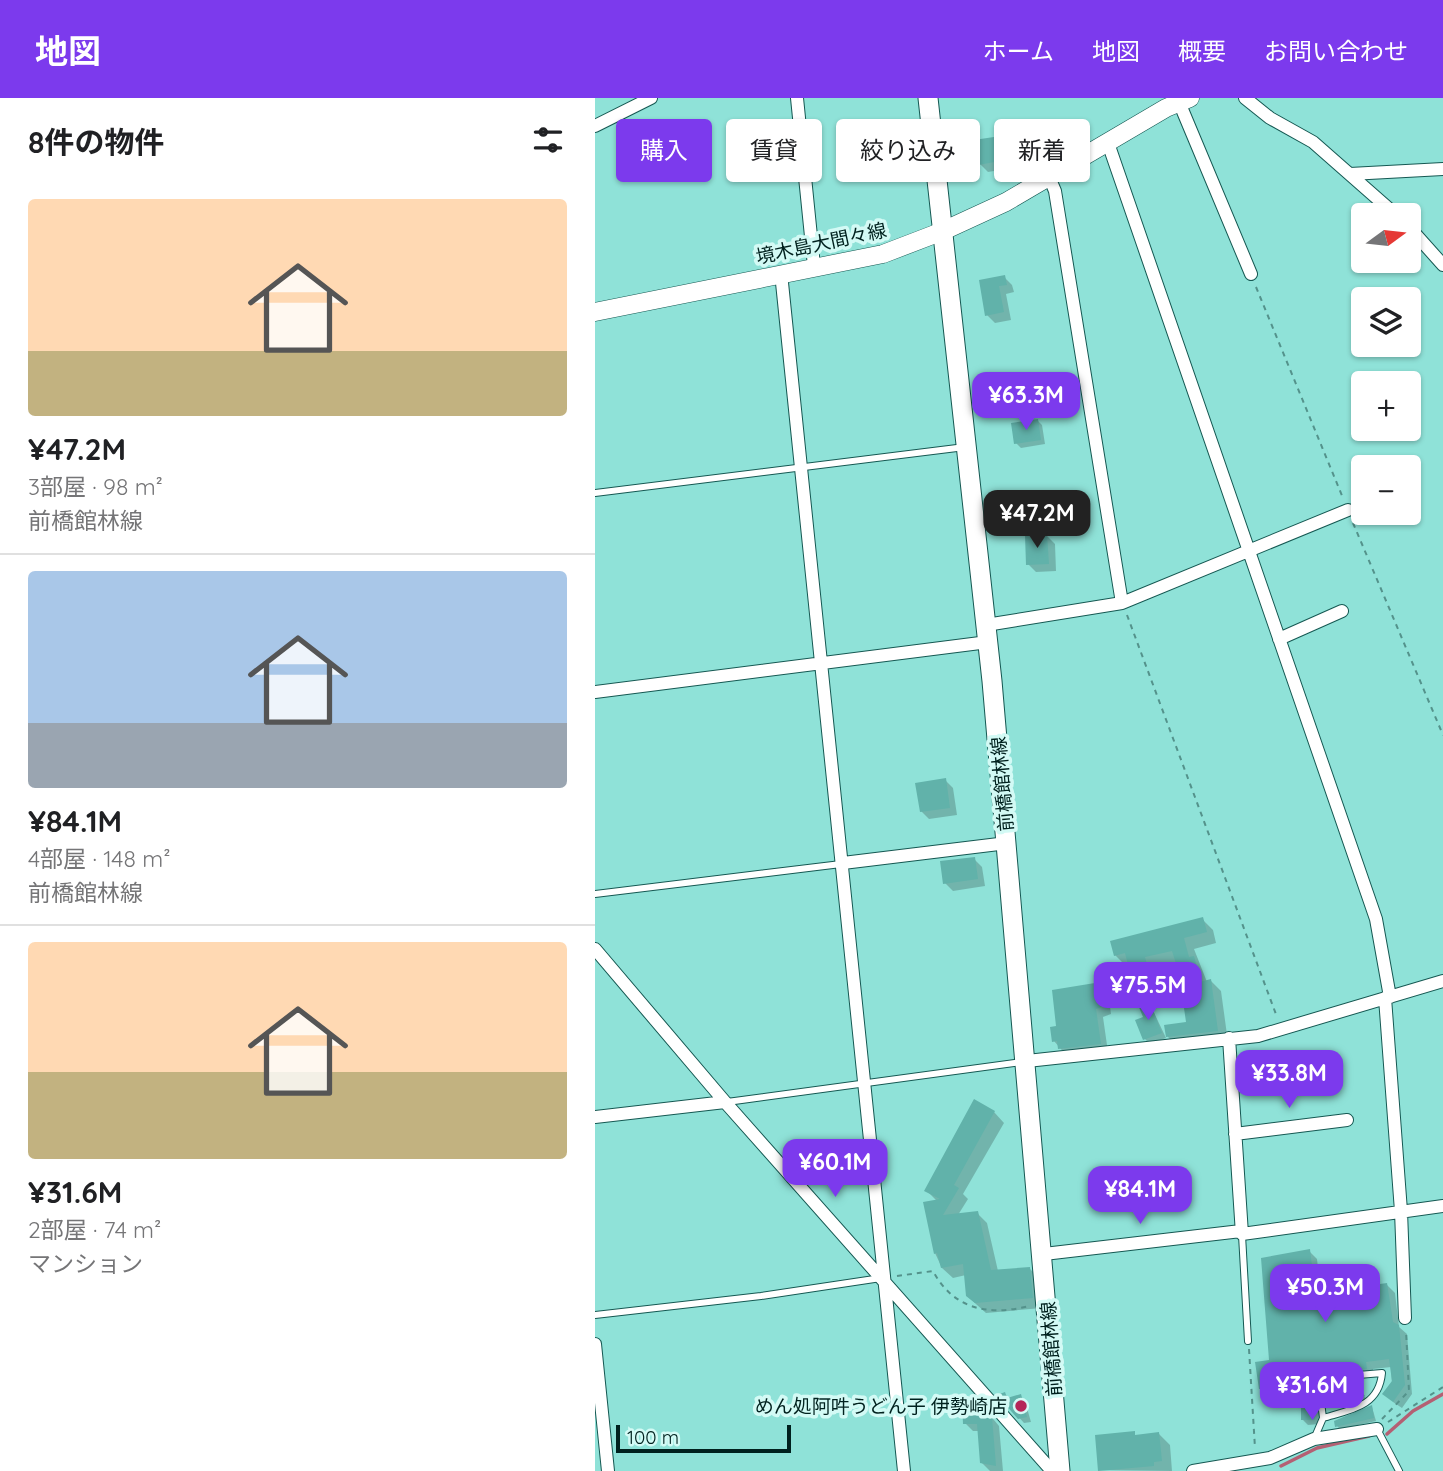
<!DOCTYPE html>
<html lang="ja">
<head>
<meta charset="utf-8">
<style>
  body { margin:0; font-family:Quicksand,"Noto Sans JP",sans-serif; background:#f2f2f2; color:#202124; height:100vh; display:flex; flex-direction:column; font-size:26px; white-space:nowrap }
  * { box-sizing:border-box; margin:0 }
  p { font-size:23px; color:#757577 }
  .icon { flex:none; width:38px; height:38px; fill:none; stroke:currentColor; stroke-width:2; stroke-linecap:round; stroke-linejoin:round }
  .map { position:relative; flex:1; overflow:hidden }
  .details { display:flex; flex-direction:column; background:#fff; width:595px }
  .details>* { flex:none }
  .banner { position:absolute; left:21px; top:21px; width:665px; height:63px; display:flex; gap:14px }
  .needle { width:46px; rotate:75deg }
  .fabs { position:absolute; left:756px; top:105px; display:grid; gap:14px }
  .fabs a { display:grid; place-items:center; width:70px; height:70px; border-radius:7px; background:#fff; box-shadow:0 2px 5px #0004; font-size:35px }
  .scale { position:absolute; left:21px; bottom:18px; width:175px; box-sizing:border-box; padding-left:7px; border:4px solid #00211e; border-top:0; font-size:19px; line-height:24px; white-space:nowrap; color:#00211e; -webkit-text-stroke:5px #d3faf5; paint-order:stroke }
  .price { position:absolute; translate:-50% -60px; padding:0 16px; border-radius:14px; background:#7c3aed; color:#fff; font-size:23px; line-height:46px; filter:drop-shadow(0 2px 4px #0008) }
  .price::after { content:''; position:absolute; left:50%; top:42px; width:21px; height:16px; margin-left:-10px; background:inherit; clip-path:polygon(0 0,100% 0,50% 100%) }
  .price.on { background:#222; color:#fff }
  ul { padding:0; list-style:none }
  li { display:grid; align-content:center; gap:14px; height:371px; padding:0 28px }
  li+li { border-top:2px solid #e0e0e0 }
  li span { display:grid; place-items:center; height:217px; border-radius:7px; color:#555 }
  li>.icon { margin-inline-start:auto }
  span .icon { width:126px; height:126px; fill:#fffc; stroke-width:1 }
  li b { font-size:30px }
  h2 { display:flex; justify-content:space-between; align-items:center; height:84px; padding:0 28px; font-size:30px }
  .pill { padding:0 24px; border-radius:7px; background:#fff; box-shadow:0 2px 5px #0004; font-size:24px; line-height:63px }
  .pill.on { background:#7c3aed; color:#fff }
  header { display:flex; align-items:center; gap:42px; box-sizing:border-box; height:98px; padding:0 35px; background:#7c3aed; color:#fff }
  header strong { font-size:33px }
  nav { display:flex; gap:38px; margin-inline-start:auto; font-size:24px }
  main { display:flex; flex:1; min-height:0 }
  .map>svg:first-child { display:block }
</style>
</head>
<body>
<header>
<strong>地図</strong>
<nav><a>ホーム</a><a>地図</a><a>概要</a><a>お問い合わせ</a></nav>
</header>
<main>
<section class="details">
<h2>8件の物件<svg class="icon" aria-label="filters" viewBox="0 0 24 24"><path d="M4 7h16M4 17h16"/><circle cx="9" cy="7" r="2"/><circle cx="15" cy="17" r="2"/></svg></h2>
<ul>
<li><span style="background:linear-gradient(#ffd9b3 70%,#c2b280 0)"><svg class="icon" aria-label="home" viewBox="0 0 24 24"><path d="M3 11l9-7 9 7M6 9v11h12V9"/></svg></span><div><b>¥47.2M</b><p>3部屋 · 98 m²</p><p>前橋館林線</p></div></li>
<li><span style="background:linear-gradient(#a9c7e8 70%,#9aa5b1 0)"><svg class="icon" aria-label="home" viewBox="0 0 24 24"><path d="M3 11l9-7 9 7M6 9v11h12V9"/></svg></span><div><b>¥84.1M</b><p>4部屋 · 148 m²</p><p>前橋館林線</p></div></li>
<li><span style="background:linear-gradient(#ffd9b3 60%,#c2b280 0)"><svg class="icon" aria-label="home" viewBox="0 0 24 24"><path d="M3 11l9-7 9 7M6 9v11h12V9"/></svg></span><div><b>¥31.6M</b><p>2部屋 · 74 m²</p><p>マンション</p></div></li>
</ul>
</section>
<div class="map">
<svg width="848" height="1373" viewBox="0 0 848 1373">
  <rect width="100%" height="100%" fill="#8fe2d8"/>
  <path fill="#0003" d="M412,39L420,47L423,69L393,74L385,66Z
    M409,179L417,187L419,194L411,196L416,222L400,225L392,217L386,183Z
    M442,322L447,327L450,346L426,350L421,345Z
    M452,438L460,446L461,473L441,474L433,466Z
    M350,682L358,690L362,717L334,721L326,713Z
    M379,761L387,769L390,788L358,793L350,785Z
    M607,821L618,832L621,845L599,851L612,884L616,883L626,893L633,944L583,949L573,939L571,929L593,926L597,888L586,877L583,864L560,870L567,895L551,900L540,889L535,867L531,868L520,857Z
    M505,885L513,893L516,916L508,919L513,954L472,958L459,943L463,930Z
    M554,904L571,940L555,946L550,941Z
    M399,1014L409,1025L368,1096L373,1101L363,1117L382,1115L392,1125L403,1173L435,1171L445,1181L447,1210L391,1215L372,1198L371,1177L358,1180L347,1170L340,1155L342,1103L332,1093Z
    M714,1153L722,1161L726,1196L792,1187L800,1195L804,1229L812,1236L817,1296L807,1310L798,1304L796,1269L778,1271L779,1278L765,1279L754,1271L756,1280L684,1284V1287L670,1289V1293L685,1291L686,1297L674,1299L666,1291Z
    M762,1289L772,1302L753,1311L749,1305L737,1307L733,1303Z
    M718,1293L723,1298L724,1326L713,1327L708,1322Z
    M410,1296L415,1301L425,1298L430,1303L436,1324L429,1325L405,1298Z
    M777,1309L781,1323L745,1331L742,1328Z
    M389,1310L404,1328L408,1373H395L387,1365L384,1333H378L370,1325Z
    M564,1336L575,1347L577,1373L505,1372Z"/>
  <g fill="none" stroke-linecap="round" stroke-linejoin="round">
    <path stroke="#b46073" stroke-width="3.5" d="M792,1336L818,1313L848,1296
      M686,1368L722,1350L774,1338"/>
  </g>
  <path fill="#61b2aa" d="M412,37L416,61L383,67L379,42Z
    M410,177L412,187L404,188L409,214L390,218L384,182Z
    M443,321L446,342L419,346L416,325Z
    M452,436L454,466L431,467L430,437Z
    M351,680L355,710L325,714L320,685Z
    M380,759L383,781L348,786L345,763Z
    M608,819L612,834L589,840L594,859L599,858L603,873L585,878L577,853L550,859L557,885L539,890L530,855L519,858L515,843Z
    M616,881L623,933L571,939L569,927L591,924L586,889Z
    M506,884L509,908L501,911L506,946L463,951L462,943L457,944L455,929L461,928L457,892Z
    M554,902L567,935L548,942L540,922L548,919L543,907Z
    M379,1001L400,1013L359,1087L364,1090L348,1117L383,1113L396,1172L435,1169L438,1200L380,1205L371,1198L368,1166L346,1170L342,1155L339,1156L328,1104L345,1101L329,1093Z
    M715,1151L720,1195L792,1185L798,1224L804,1227L810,1287L798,1304L787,1296L797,1283L794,1261L771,1264L772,1271L755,1272L748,1266L750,1272L744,1273V1269L677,1276L678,1290L664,1291L660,1264L674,1262L666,1160Z
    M758,1283L770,1298L748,1308L747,1302L732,1303L730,1289Z
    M706,1292H719L720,1322H706Z
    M410,1294L412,1300L426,1296L432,1319L423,1321L402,1297Z
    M381,1300L397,1319L401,1368L385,1365L382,1326H368L367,1301Z
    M777,1307L779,1320L740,1329L739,1323Z
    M540,1333V1337L564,1334L567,1363L559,1364V1368L503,1373L500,1337Z"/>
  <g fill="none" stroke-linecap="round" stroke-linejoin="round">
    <defs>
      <path id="service" d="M0,395L370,349
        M0,796L246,766
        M132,1004L427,964
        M647,1137L653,1243
        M0,1217L166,1198L286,1180
        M723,1280L728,1320
        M681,1284L787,1275C784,1309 755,1312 728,1320L719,1341
        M782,1331L804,1373"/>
      <path id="minor" d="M202,0L219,168
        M650,0L675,20L718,44L801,117
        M584,4L656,176
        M0,28L56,0
        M513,45L781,821L795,899
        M755,76L848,71
        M454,79L460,93L527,505
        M814,129L848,167
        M186,175L309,1373
        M391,527L527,505L753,412
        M684,541L747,513
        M0,594L393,544
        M248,765L412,745
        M0,851L130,1004L457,1373
        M790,900L806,1113L810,1220
        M634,940L647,1136L848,1108
        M432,963L663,938L848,883
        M0,1019L130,1004
        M640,1036L752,1022
        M449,1156L646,1133
        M0,1246L13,1373
        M598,1373L675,1360L719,1341L782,1331"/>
      <path id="secondary" d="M0,214L288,156L348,133L411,104L571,10L595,0"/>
      <path id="primary" d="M333,0L397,583L465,1373"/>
    </defs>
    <use href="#service" stroke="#155852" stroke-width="8"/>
    <use href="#minor" stroke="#155852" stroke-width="14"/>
    <use href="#secondary" stroke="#155852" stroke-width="19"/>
    <use href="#primary" stroke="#155852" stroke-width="21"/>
    <path stroke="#54928b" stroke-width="2" stroke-dasharray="5 5" stroke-linecap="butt" d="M661,189L748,400
      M758,425L848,637
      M532,517L682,919
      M302,1178L338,1173C359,1212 394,1218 434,1208
      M654,1251L660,1350
      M787,1321L814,1293L811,1232
      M793,1324L848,1289"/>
    <use href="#service" stroke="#fff" stroke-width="6"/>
    <use href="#minor" stroke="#fff" stroke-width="12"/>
    <use href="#secondary" stroke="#fff" stroke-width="18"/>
    <use href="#primary" stroke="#fff" stroke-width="19"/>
  </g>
  <circle fill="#b52657" stroke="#d3faf5" stroke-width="2.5" cx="426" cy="1308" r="7"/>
  <g text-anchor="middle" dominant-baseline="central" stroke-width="7" stroke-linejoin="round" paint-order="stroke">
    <g font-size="19" fill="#00211e" stroke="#d3faf5">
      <text transform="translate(226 145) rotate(-12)">境木島大間々線</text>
      <text transform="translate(407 686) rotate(-95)">前橋館林線</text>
      <text transform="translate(456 1251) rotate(-94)">前橋館林線</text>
    </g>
    <g font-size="19" fill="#00211e" stroke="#d3faf5" text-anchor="end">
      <text x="412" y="1308">めん処阿吽うどん子 伊勢崎店</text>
    </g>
  </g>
</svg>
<div class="fabs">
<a><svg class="needle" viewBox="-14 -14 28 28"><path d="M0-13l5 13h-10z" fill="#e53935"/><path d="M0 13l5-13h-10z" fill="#757577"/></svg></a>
<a><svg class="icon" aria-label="layers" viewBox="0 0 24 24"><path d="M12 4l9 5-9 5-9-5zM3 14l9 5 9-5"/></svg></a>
<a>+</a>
<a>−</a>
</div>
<div class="scale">100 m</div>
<b class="price" style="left:431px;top:334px">¥63.3M</b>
<b class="price on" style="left:442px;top:452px">¥47.2M</b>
<b class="price" style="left:553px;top:924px">¥75.5M</b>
<b class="price" style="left:694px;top:1012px">¥33.8M</b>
<b class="price" style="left:240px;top:1101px">¥60.1M</b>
<b class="price" style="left:545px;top:1128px">¥84.1M</b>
<b class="price" style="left:730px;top:1226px">¥50.3M</b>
<b class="price" style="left:717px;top:1324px">¥31.6M</b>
<div class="banner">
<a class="pill on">購入</a>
<a class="pill">賃貸</a>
<a class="pill">絞り込み</a>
<a class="pill">新着</a>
</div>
</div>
</main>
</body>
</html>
